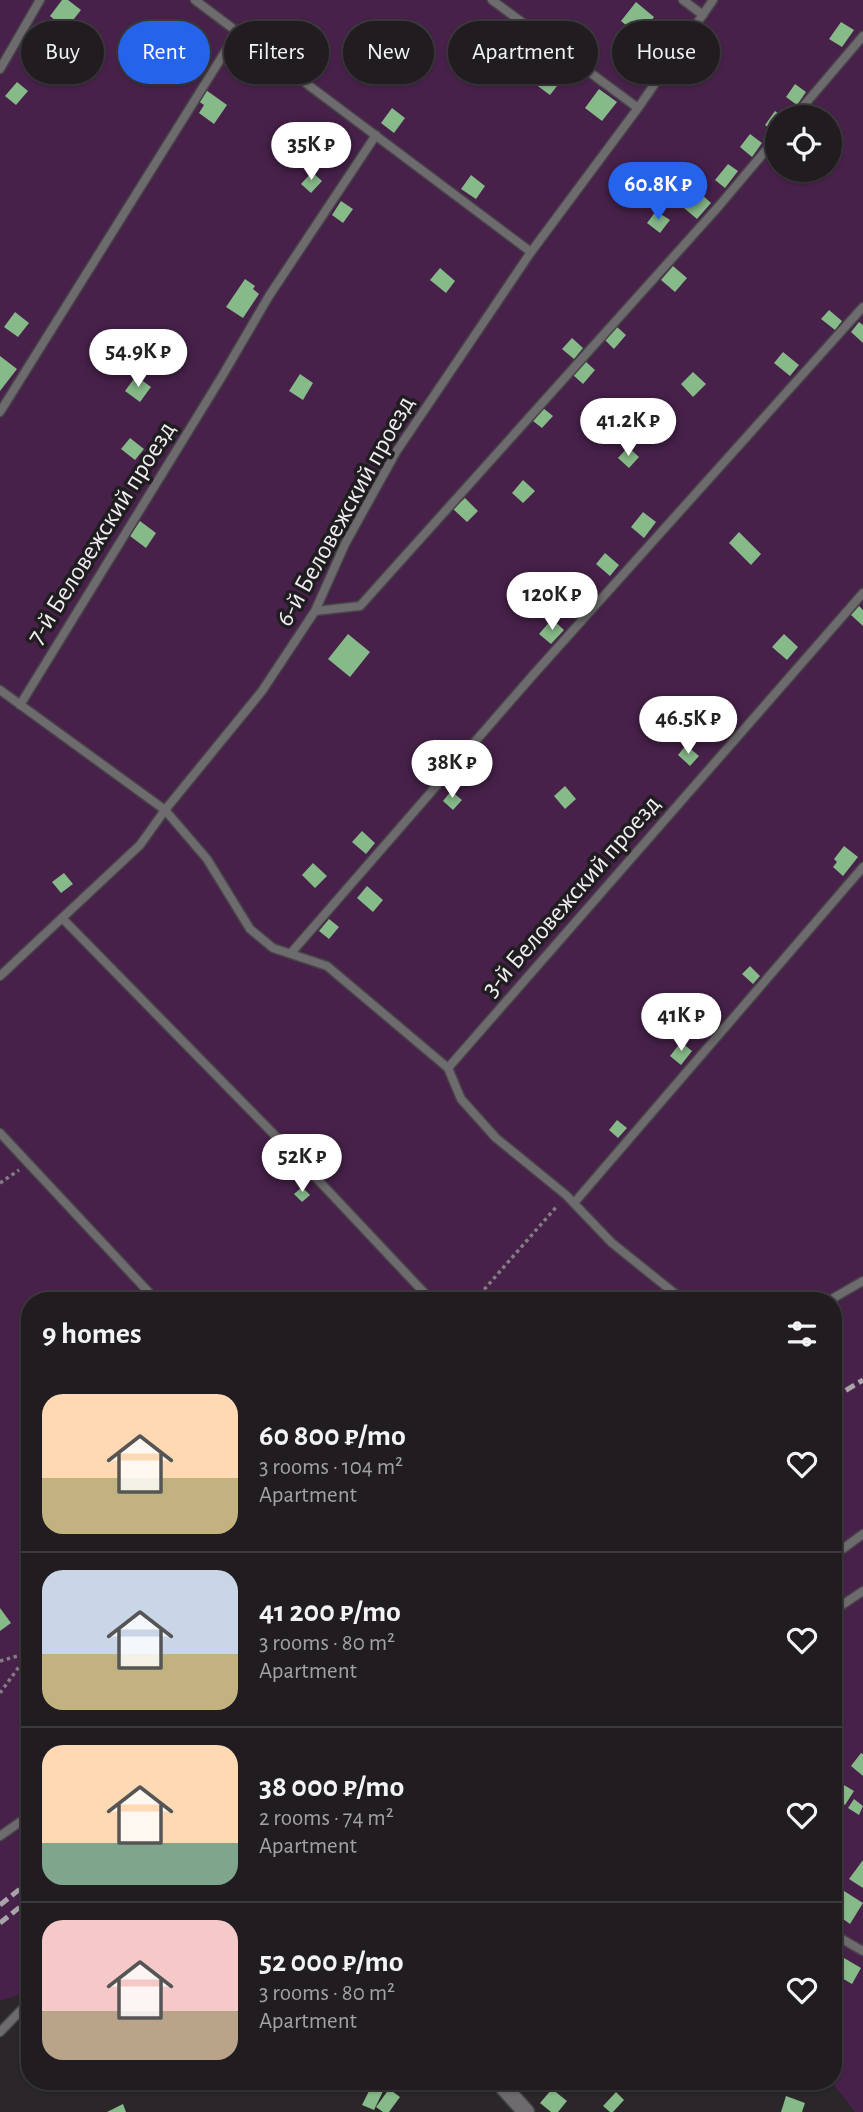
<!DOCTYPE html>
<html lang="en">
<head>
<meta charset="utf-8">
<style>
  body { margin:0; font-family:"Alegreya Sans",sans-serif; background:#2d292d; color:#f1f3f6; height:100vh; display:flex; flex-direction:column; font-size:26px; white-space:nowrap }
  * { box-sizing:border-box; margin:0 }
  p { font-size:23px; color:#a2a1a5 }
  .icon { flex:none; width:38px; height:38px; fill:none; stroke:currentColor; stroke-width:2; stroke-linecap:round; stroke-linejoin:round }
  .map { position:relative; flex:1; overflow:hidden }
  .sheet { position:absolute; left:21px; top:1292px; width:821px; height:798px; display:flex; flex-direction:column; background:#201c20; border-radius:28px; box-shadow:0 2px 5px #0004,0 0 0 2px #3d3a3e }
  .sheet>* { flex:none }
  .guide { position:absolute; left:21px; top:21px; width:822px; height:63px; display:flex; gap:14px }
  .controls { position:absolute; left:765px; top:105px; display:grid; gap:14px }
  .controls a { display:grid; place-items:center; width:77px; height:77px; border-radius:50%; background:#201c20; box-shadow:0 2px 5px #0004,0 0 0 2px #3d3a3e; font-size:35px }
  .price { position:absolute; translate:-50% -60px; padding:0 16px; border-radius:24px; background:#fff; color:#222; font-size:23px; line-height:46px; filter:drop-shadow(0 2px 4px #0008) }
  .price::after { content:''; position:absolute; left:50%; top:42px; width:21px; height:16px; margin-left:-10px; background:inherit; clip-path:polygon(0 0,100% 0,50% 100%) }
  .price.selected { background:#2563eb; color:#fff }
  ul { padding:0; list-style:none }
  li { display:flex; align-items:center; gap:21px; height:175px; padding:0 21px }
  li+li { border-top:2px solid #3d3a3e }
  li span { display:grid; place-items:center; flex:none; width:196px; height:140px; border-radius:21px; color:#555 }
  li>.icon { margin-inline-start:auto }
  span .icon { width:84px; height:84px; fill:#fffc; stroke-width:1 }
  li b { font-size:30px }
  h2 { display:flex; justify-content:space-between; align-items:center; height:84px; padding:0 21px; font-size:30px }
  .pill { padding:0 24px; border-radius:32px; background:#201c20; box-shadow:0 2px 5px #0004,0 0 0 2px #3d3a3e; font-size:24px; line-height:63px }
  .pill.selected { background:#2563eb; color:#fff }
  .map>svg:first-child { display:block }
</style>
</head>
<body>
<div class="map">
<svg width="863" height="2112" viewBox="0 0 863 2112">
  <rect width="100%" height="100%" fill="#2a262a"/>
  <path fill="#47214a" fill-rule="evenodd" d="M0,0H863V2112H855L834,2085L824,2081H833V1300H30V1991L0,2001ZM777,117H830V170H777Z"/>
  <path fill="#87ba89" d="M62,0H68L81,10L66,29L50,16Z
    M636,2L654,17L639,36L621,21Z
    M841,22L854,30L842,47L829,39Z
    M37,28L58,42L46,61L34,53L39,45L30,40Z
    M522,29L531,36L521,49L512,42Z
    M233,50L248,61L238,74L224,64Z
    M556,57L571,68L550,95L535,84Z
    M17,82L28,91L16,105L5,96Z
    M795,84L806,92L797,105L786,97Z
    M599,89L617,102L602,121L585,108Z
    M206,90L227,105L214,124L199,113L204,105L198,101Z
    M392,108L405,118L394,133L381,123Z
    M775,111L783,117H777L776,133L765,125Z
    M750,134L762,143L752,157L740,147Z
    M337,135L347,144L336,155L327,146Z
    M728,164L738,171L725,188L715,180Z
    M312,172L322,181L311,193L301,184Z
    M471,175L485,186L476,199L461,189Z
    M698,191L711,203L697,219L684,208Z
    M341,201L353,209L343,223L332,215Z
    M656,211L670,220L660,233L647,223Z
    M673,266L687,278L675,292L661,280Z
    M440,268L455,281L446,293L430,280Z
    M245,279L255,286L253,289L259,294L243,318L226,307Z
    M829,310L842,321L835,330L821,319Z
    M15,312L29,323L18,337L4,327Z
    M859,322L863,325V343L851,332Z
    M616,326L626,335L614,349L604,339Z
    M572,338L583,348L574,359L562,349Z
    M783,352L799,365L790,376L774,363Z
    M0,356L17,369L0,391Z
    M585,361L595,370L583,384L573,375Z
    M693,372L706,384L693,397L681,384Z
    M300,374L313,383L303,400L289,391Z
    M136,376L151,387L140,402L125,391Z
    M661,400L671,408L655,426L646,417Z
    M543,408L553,416L542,428L533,421Z
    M130,438L144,449L135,460L121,449Z
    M628,447L639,457L629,468L618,458Z
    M523,480L535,491L523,503L512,493Z
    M465,498L478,511L467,522L453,509Z
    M643,512L656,522L644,538L631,527Z
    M140,521L156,533L146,548L130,536Z
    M739,532L761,554L751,565L729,543Z
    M605,553L619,565L610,576L596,564Z
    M859,606L863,610V626L851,615Z
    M552,619L564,630L551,644L539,634Z
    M348,634L370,652L350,677L328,659Z
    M784,634L798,647L787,660L772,647Z
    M686,745L699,756L690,766L678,755Z
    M425,749L442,762L433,774L416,761Z
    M565,786L576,799L565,809L554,796Z
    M451,791L462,800L453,810L443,801Z
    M362,831L375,843L366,854L352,842Z
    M844,846L858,857L843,876L833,867L837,862L834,859Z
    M313,863L327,876L315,888L302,875Z
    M64,873L73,884L61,893L52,882Z
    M367,886L383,900L373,912L357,898Z
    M329,919L339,927L329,939L319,931Z
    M750,966L760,976L753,984L742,974Z
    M681,1042L692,1051L681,1065L670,1056Z
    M617,1120L627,1128L618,1138L609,1130Z
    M302,1187L310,1195L302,1202L294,1194Z
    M0,1608L11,1623L0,1631Z
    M833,1666L843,1672L835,1684L833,1683Z
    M861,1753L863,1754V1776L851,1766Z
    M844,1785L854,1791L845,1805L836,1799Z
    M854,1799L863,1806L859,1815L848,1808Z
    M863,1860V1888L849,1879Z
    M833,1884L863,1903L850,1924L843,1919L837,1929L833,1926Z
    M844,1958L861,1968L852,1984L835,1974Z
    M374,2081H388L374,2110L362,2105Z
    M517,2081H540L526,2092Z
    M389,2089L400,2097L389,2112H383L376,2107Z
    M552,2089L567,2101L558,2112H551L540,2103Z
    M616,2092L624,2100L613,2112H610L603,2106Z
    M786,2096L805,2103L802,2112H781Z
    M123,2104L126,2112H107Z"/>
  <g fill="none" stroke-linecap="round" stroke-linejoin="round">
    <defs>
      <path id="lane" d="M195,0L531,252
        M492,0L638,108
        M683,0L703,15
        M0,69L40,0
        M794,117L863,36
        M0,412L238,31
        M315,611L360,606L719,206L777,137
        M0,690L165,810L207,859L250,929L273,948L327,966L448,1068L461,1099L496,1138L566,1195L612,1243L683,1300
        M20,705L221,378L269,296L376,135
        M62,918L304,1165L431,1300
        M291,953L533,675L863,307
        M0,976L140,845L165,810L262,691L315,611L345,544L396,452L531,252L638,108L713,0
        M448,1068L863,593
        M0,1133L156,1300
        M574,1203L863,867
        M830,1300L863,1281
        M833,1556L863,1534
        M833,1611L863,1591
        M0,1836L30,1815
        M833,1934L863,1951
        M0,2032L30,2001"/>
      <path id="street" d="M498,2081L526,2112"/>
    </defs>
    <use href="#lane" stroke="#474447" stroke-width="11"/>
    <use href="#street" stroke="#474447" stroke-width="19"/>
    <path stroke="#817e81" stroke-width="3.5" stroke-dasharray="3.5 3.5" stroke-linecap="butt" d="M0,1183L19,1170
      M475,1300L558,1205
      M0,1661L28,1653
      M0,1693L29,1653"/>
    <use href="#lane" stroke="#6e6b6f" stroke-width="8"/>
    <use href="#street" stroke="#6e6b6f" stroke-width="16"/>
    <path stroke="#a8a5a8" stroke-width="5" stroke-dasharray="10 5" stroke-linecap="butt" d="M833,1398L863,1380
      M0,1905L30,1881
      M0,1923L30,1899"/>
  </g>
  <g text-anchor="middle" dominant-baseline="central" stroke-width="7" stroke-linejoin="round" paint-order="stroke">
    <g font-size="26" fill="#f0edf0" stroke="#201d20">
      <text transform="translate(345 511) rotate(-61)">6-й Беловежский проезд</text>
      <text transform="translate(101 533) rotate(-58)">7-й Беловежский проезд</text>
      <text transform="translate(571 896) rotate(-49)">3-й Беловежский проезд</text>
    </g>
  </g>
</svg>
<div class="controls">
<a><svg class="icon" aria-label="locate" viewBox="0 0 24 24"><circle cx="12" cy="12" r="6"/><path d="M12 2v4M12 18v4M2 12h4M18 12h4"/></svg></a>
</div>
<b class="price" style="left:311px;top:182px">35K ₽</b>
<b class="price selected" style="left:658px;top:222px">60.8K ₽</b>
<b class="price" style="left:138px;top:389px">54.9K ₽</b>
<b class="price" style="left:628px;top:458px">41.2K ₽</b>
<b class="price" style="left:552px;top:632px">120K ₽</b>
<b class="price" style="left:688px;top:756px">46.5K ₽</b>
<b class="price" style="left:452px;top:800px">38K ₽</b>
<b class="price" style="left:681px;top:1053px">41K ₽</b>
<b class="price" style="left:302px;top:1194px">52K ₽</b>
<div class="guide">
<a class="pill">Buy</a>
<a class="pill selected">Rent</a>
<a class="pill">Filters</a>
<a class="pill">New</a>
<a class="pill">Apartment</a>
<a class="pill">House</a>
</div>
<section class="sheet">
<h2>9 homes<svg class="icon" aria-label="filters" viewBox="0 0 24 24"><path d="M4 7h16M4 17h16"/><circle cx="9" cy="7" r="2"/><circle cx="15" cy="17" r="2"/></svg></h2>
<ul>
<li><span style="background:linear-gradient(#ffd9b3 60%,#c2b280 0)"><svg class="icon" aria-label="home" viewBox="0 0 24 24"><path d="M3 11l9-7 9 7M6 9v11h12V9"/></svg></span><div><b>60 800 ₽/mo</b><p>3 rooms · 104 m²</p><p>Apartment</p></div><svg class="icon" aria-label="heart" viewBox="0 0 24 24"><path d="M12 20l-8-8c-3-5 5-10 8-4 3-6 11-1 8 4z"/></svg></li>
<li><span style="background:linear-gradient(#c9d6e8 60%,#c2b280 0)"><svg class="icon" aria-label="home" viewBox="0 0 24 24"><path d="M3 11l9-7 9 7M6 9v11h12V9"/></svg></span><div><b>41 200 ₽/mo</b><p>3 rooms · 80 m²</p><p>Apartment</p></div><svg class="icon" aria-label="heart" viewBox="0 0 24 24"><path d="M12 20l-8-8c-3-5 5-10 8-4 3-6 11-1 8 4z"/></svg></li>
<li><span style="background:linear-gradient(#ffd9b3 70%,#7fa58c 0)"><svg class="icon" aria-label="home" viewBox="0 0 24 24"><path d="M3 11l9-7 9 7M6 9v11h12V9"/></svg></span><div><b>38 000 ₽/mo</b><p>2 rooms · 74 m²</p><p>Apartment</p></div><svg class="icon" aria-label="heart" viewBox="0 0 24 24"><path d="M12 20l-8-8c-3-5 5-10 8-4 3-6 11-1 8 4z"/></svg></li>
<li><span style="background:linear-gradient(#f6c9c9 65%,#b9a48a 0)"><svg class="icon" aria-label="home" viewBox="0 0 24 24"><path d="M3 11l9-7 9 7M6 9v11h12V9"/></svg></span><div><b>52 000 ₽/mo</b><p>3 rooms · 80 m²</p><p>Apartment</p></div><svg class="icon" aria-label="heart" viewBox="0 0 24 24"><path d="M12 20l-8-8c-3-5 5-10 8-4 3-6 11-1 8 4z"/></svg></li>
</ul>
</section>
</div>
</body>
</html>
